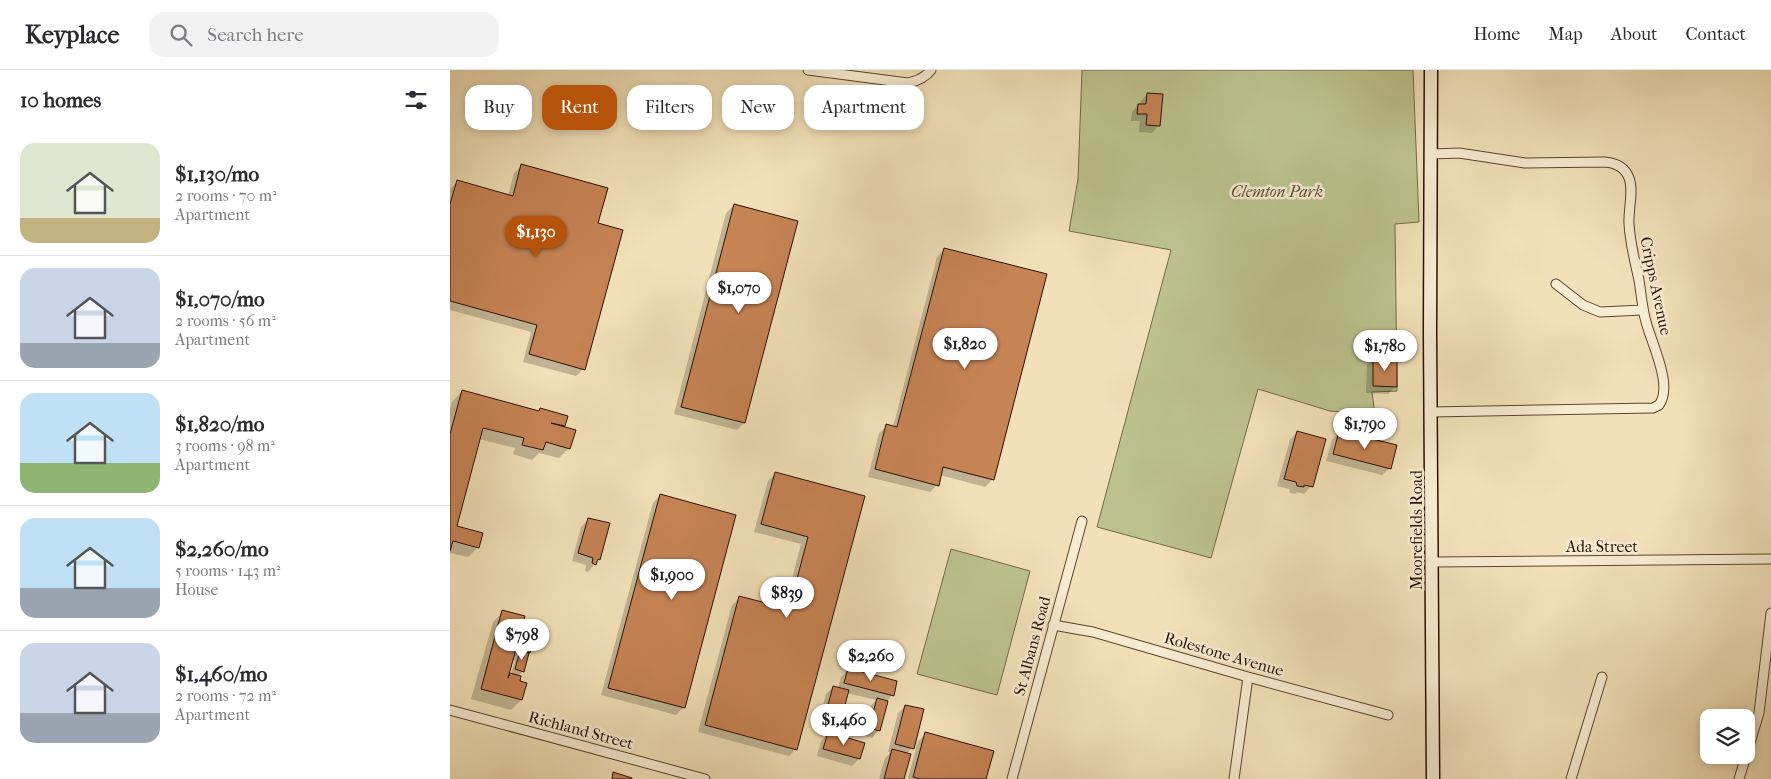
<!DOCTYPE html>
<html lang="en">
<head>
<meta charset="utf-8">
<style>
  body { margin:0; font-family:"IM FELL French Canon",serif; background:#f2f2f3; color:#2b2b33; height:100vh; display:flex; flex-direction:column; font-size:19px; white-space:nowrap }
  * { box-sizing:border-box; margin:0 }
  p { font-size:16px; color:#7c7c81 }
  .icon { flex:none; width:28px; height:28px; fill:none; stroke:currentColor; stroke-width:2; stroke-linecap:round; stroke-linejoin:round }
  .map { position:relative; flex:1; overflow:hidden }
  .details { display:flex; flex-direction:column; background:#fff; width:450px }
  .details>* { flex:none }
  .guide { position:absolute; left:15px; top:15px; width:475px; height:45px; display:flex; gap:10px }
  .tools { position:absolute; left:1250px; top:639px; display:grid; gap:10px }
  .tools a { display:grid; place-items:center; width:55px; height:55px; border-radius:10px; background:#fff; box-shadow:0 2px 8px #0003; font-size:25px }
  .price { position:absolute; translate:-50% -42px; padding:0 11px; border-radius:18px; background:#fff; color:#222; font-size:16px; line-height:32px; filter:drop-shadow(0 1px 2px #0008) }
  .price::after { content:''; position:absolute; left:50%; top:30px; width:15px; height:11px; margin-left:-8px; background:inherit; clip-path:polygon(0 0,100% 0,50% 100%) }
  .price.on { background:#b45309; color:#fff }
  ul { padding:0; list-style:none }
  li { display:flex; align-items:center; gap:15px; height:125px; padding:0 20px }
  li+li { border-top:1px solid #e1e1e2 }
  li span { display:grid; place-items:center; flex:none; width:140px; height:100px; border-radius:15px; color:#555 }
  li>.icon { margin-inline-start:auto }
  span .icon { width:60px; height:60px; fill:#fffc; stroke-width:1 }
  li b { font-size:21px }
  h2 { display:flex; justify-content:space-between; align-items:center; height:60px; padding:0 20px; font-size:21px }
  .tag { padding:0 18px; border-radius:15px; background:#fff; box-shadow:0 2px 8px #0003; font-size:18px; line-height:45px }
  .tag.on { background:#b45309; color:#fff }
  header { display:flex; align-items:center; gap:30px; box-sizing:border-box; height:70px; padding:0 25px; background:#fff; border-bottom:1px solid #e1e1e2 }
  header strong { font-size:24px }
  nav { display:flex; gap:28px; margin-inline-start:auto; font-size:18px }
  .search { width:350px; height:45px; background:#f2f2f3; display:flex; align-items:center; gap:12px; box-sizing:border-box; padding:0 18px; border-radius:15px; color:#7c7c81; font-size:19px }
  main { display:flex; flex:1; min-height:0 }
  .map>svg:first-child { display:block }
</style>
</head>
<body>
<header>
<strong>Keyplace</strong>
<div class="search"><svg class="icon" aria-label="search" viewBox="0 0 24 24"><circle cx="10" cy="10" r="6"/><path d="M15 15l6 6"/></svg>Search here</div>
<nav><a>Home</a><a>Map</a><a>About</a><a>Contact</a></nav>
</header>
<main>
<section class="details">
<h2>10 homes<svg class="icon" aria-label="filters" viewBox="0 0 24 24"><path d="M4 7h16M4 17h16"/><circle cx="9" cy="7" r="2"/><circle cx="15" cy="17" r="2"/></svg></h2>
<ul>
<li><span style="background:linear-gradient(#dfe7d0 75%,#c2b280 0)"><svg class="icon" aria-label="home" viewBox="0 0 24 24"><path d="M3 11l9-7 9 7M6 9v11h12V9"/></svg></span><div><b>$1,130/mo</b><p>2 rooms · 70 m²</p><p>Apartment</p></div></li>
<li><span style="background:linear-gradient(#c9d6e8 75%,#9aa5b1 0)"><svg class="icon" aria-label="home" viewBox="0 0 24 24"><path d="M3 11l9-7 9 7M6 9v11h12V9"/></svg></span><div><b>$1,070/mo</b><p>2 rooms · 56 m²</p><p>Apartment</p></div></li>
<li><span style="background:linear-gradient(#bfe0f5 70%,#8fb573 0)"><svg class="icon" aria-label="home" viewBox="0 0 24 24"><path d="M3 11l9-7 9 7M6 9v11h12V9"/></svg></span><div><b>$1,820/mo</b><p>3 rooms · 98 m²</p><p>Apartment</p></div></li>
<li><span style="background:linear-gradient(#bfe0f5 70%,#9aa5b1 0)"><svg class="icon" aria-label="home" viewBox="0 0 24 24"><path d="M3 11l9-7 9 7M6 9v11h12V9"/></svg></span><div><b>$2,260/mo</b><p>5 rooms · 143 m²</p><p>House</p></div></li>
<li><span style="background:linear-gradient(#c9d6e8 70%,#9aa5b1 0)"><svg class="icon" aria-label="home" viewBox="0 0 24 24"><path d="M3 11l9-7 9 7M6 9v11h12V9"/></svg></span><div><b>$1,460/mo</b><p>2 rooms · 72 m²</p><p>Apartment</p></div></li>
</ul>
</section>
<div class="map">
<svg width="1321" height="709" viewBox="0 0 1321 709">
  <rect width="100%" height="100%" fill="#f2e0b8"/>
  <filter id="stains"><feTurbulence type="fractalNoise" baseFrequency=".004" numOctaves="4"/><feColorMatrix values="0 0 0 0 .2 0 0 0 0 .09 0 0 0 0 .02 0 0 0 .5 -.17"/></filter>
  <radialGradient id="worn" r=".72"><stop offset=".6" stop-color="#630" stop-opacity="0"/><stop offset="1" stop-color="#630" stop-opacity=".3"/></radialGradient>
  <path fill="#bcc28e" stroke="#726949" d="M632,0H963L969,152L945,154L947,321L922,322L925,345L880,341L808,319L761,488L647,457L721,180L619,161L628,109Z
    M501,479L580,501L547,625L467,604Z"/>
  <path fill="#0003" fill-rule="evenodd" d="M697,24L709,55L702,63L689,62L690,51H681L682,42Z
    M72,96L146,154L133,299L126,306L73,292L81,262L0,240V119L7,112L58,126L64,103Z
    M284,135L346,151L294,353L287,360L224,344L276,143Z
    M494,179L543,409L535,417L490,405L487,415L480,422L418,407L429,363L437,356L443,357L487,187Z
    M924,288L946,317L938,324L916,323L917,295Z
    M12,321L88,342L116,347L113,358L119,378L109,388L89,383L82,390L63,384L65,378L29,369L5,457L28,477L18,487L0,483V339L2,332Z
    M847,362L861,416L854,424L847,422L845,424L840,423L839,419L827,416L840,370Z
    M889,362L940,398L932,405L876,391L882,370Z
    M325,404L414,427L346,679L339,686L248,662L282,535L290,528L334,539L351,474L304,462L318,411Z
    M210,425L234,637L226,645L151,625L203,433Z
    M138,450L149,489L138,502L135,501L136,495L122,491L131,457Z
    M53,542L66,575L79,582L73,601L68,606V612L75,614L71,630L61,640L21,629L43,552ZM62,590L65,591L61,604L58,603Z
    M398,600L442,625L437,631L429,660L422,668L412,665L420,637L426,630L397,623L388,657L380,664L409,689L402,696L367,686L371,671L378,664L366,661L376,624L383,617L388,618L391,607Z
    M455,636L462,678L456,684L453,709H429L435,688L441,682H438L448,643Z
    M476,664L535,709H458L468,671Z"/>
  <path fill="#c68354" stroke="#281004" d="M697,23L713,24L710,56L696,55L697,44H687L688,34H696Z
    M71,94L158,118L148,153L173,160L135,300L79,284L87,255L0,231V134L7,110L63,126Z
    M284,134L348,151L295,353L231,337Z
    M494,178L597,204L544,410L493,397L489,416L425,399L436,354L447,357Z
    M947,286V317L923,316V287Z
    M12,320L89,341L90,338L118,346L115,356L101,353L126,360L120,379L96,372L93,380L72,375L74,368L33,358L7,456L33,463L29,478L3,471L0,481V364Z
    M847,361L876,369L863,417L854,415V417L847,416L846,412L834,409Z
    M889,361L947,375L941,399L883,384Z
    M325,402L415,426L347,680L255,655L289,526L339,539L358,467L311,454Z
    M210,424L286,445L235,638L158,618Z
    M138,448L160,453L150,490L148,489L146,495L142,493L143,488L128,483Z
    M52,540L75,546L68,574L81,578L80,583L66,579L58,608L60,603L71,606L70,611L77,613L72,630L31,619Z
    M70,581L79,583L74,602L65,599Z
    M398,598L447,611L444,626L394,613Z
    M383,616L399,620L389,658L373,654Z
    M427,628L438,631L430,661L419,658Z
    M455,635L474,639L464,679L445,674Z
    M378,662L415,673L410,689L373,679Z
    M475,662L544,681L536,709H470L463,707Z
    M442,679L461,684L454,709H434Z
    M163,702L182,708V709H162Z"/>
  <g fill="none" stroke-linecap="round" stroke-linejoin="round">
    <defs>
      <path id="street" d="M358,0L458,13C467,11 475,8 481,0
        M1106,214L1133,235L1150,242L1193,240
        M981,342L1203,338L1209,335C1224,315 1200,271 1195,248C1192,235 1191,223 1189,210C1185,192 1180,173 1179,154C1178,140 1184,121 1179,108C1175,97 1166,93 1155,92L1075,93L1009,83L982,84
        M983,492L1321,489
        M603,555L643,562L798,607L938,645
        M0,640L255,709
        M562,709L632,451
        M784,709L798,607
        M1121,709L1152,607
        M1289,709L1309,643L1321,543"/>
      <path id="secondary" d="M981,0L980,263L983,709"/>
    </defs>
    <use href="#street" stroke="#5a4431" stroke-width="11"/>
    <use href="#secondary" stroke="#281004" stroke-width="15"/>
    <use href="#street" stroke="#f7ebd1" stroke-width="9"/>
    <use href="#secondary" stroke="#f7ebd1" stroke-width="12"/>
  </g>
  <g text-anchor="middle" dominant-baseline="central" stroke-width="5" stroke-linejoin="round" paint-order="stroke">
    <g font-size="16" font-style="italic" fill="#5c4e34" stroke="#f7ebd1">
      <text x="827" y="121">Clemton Park</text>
    </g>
    <g font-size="16" fill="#281004" stroke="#f7ebd1">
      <text transform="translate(1206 216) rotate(78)">Cripps Avenue</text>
      <text transform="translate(966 460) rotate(-90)">Moorefields Road</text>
      <text x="1152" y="476">Ada Street</text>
      <text transform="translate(582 576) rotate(-75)">St Albans Road</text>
      <text transform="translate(774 584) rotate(16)">Rolestone Avenue</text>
      <text transform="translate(131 660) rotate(15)">Richland Street</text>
    </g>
  </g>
  <rect width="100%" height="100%" filter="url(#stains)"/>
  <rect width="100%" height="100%" fill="url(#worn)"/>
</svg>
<div class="tools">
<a><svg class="icon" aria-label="layers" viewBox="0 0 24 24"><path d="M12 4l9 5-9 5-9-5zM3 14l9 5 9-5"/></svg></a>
</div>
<b class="price on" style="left:86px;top:188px">$1,130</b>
<b class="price" style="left:289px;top:244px">$1,070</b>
<b class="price" style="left:515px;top:300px">$1,820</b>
<b class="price" style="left:935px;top:302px">$1,780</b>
<b class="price" style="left:915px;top:380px">$1,790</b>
<b class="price" style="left:222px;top:531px">$1,900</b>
<b class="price" style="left:337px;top:549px">$839</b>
<b class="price" style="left:72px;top:591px">$798</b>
<b class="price" style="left:421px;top:612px">$2,260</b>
<b class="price" style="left:394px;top:676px">$1,460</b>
<div class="guide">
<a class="tag">Buy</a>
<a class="tag on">Rent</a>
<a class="tag">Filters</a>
<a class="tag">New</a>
<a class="tag">Apartment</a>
</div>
</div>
</main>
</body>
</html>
